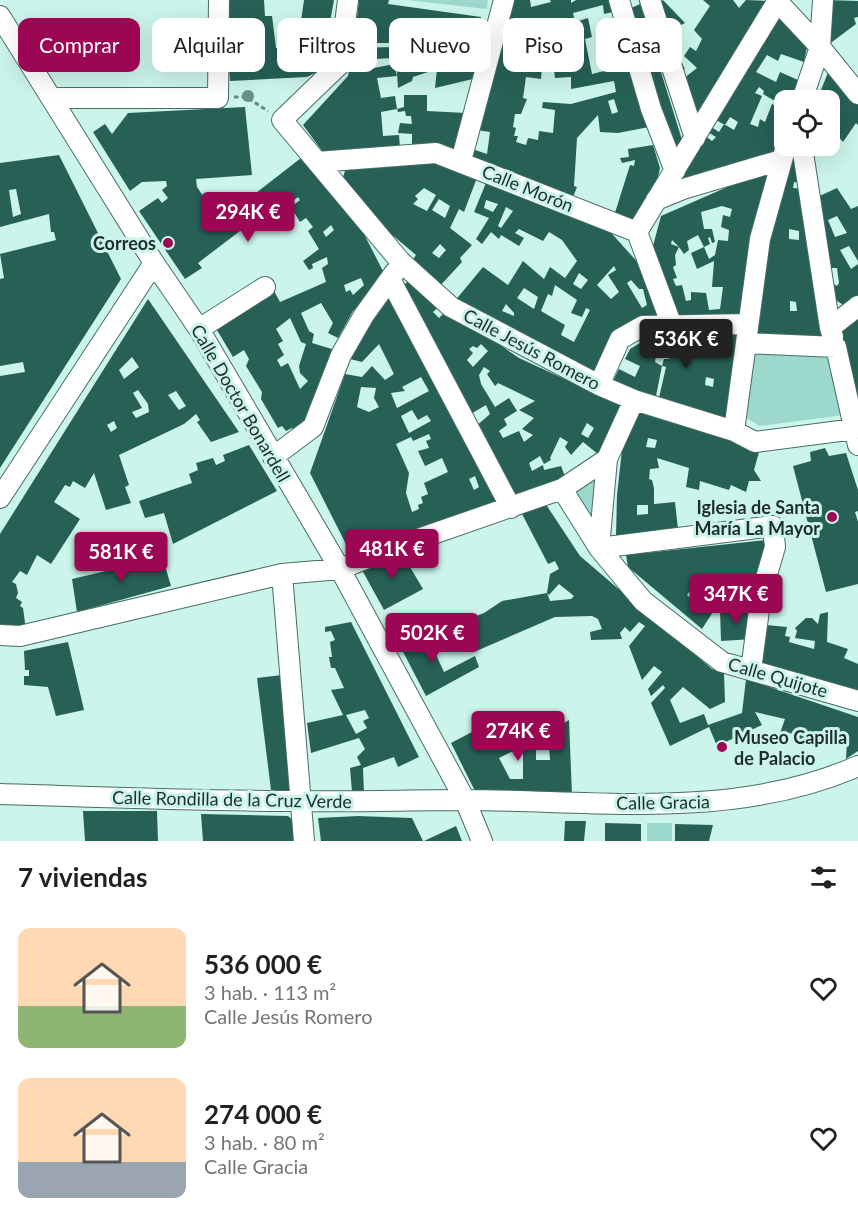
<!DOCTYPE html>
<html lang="es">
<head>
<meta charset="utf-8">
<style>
  body { margin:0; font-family:Lato,sans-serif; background:#f2f2f2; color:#202124; height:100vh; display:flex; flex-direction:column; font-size:22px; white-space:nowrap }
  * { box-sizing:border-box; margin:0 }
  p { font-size:20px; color:#757577 }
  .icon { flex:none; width:33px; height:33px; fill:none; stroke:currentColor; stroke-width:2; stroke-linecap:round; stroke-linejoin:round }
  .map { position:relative; height:841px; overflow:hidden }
  .side { display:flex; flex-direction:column; background:#fff; flex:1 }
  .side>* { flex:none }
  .banner { position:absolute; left:18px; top:18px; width:822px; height:54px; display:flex; gap:12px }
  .buttons { position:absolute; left:774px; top:90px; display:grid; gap:12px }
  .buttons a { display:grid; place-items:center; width:66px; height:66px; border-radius:12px; background:#fff; box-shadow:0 6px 24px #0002; font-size:30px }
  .price { position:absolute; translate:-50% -51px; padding:0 14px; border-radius:6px; background:#9c0754; color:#fff; font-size:20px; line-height:39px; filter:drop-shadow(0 2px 3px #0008) }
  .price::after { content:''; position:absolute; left:50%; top:36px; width:18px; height:14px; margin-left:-9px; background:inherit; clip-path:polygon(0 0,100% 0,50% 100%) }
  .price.selected { background:#222; color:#fff }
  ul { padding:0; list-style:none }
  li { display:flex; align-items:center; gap:18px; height:150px; padding:0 18px }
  li span { display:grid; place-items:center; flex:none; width:168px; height:120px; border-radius:12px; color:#555 }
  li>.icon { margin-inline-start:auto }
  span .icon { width:72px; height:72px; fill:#fffc; stroke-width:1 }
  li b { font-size:26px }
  h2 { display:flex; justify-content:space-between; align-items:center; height:72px; padding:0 18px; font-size:26px }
  .pill { padding:0 21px; border-radius:12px; background:#fff; box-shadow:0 6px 24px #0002; font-size:21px; line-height:54px }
  .pill.selected { background:#9c0754; color:#fff }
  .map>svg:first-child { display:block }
</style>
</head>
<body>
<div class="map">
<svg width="858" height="841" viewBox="0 0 858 841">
  <rect width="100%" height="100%" fill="#cbf4ea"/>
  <path fill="#9cd8cb" d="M407,0H488L487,9Z
    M751,352L830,355L843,415L760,426L745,417Z
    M607,459L599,548L562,489Z
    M647,823H672V841H647Z"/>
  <path fill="#276156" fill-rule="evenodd" d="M224,0H264L265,16H272L276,48L283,47L285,58L304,56L307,44L298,42L304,0H334L321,70L307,77L230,81Z
    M359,0H389L388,4L481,17V36L485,37L477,78L435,88L437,69L413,77L412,81L398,88L395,43H354ZM417,40H431V44L416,43Z
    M509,0H530L531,7L551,2L550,0H571V3L576,0H610L613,12L604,14L603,5L573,13L575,22L588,18L592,37L585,39L592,74L628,65L649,127L618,133L600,132L598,115L577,138L574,186L577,187L573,197L469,159L472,149L487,154L490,132L477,130ZM518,28L549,29L555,78L571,77V89L614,81L616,92L571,104L543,102L542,108L555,110L553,133L539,131L538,140L528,138L526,145L516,142L518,136H514L516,128L513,127L515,114H521L527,99L523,98L526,77L541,79L542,67L525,66L529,47L519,46V40L514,39ZM614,99L618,112L612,114L608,101Z
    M663,0L685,23L665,33L656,7Z
    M703,0H733L739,8L746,0L767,1L698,116L674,61L679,58L685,69L681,71L683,79L697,68L684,56L690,47L696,51L702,39L694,30L710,6Z
    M826,0L858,1V17L854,18L856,24L828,45Z
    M640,4L683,143L669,147L627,10Z
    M777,15L807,47L804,62L781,54L778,61L767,55L756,72L776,82L780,72L798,80L792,100H784V126L775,157L684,187L678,176L704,135L712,141L716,137L706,131L710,126L719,132L724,124L734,130L738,122L730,117L725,125L714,119ZM759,87L764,91L763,94L780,104L779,107L772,104L765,122L760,119L758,127L750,124L762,96L755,93Z
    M392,47L393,58L375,59L374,68L394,64L397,76L377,78L381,98L395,96L397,109L381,112L383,136L399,135L400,148L325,155L303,125L348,76L353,48Z
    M829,70L858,103V125L856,123L843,142L837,135L832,144L830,141V100H817Z
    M404,95H427V111L466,113L454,153L412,147V134L398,133L400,123L412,124L411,116H406L405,111L398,112L397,109L404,107Z
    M245,107L252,175L196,179L197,187L220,221L301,158L364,234L387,279L353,311L338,338L328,333L333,323L321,303L301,313L309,331L314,334L312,343L335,350L311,415L302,422L304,426L294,432L292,428L286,431L282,426L278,428L261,399L262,392L246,366L249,359L244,350L233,357L214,325L273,289L280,302L326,282L322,268L328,264L327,257L312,264L313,268L309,270L303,261L319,249L308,231L313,227L306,218L300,222L291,207L300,200L298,197L282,209L285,212L279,218L270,208L198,263L202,268L185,279L139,211L158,198L162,203L168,198L162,190L167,186L166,181L142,182L130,191L93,132L105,124L112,134L128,113ZM331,225L334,230L326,237L323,232ZM361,278L364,285L353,295L350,290L346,292L344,285ZM290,318L301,342L306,344L299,366L300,373L308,381L300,389L288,363L281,367L277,360L284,355L278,344L283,341L276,329Z
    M653,145L660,168L655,191L635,226L614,216L630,165L634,166L635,160L622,163L620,158L629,157L628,149Z
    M59,155L121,279L0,468V376L25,372L23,362L0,366V279L4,278L0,254L56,240L54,232H51L49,214L0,227V163ZM16,189L21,214L13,217L9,190Z
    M788,159L798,160L801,183L794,182L793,188L802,189L826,335L820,341L753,338L759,279ZM789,229L799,231V240L789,239ZM790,301L796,302L797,311H790Z
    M435,161L478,175L464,212L459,209L450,228L472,245L460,258L462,262L438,288L410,264L416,255L384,228L343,177L346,168ZM424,188L436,195L427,211L413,204L418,199L415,196ZM439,199L450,206L445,218L432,210ZM440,244L446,250L439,258L432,253Z
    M766,170L768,174L739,320H674L650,257L661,216ZM722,206L732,209L730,217L723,215L721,227L729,230L728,241L718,240L715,255L709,259L704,247L710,244L708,238L710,237L712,243L715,242L712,229H704L701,212ZM698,235L704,247L691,253L697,269L714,261L712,287H723L720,309L709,310L706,293L691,292V300L686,301L682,285L676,286L673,279L677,278L673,267L676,265L675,255L679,247L671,244L672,240L679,247L684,254L689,250L687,241Z
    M488,178L604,225L641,266L659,318L623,327L596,377L454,302L483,267L508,285L523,261L544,279L550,267L565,278L577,261L562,240L549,232L543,241L519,229L515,233L524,238L519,246L501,235L499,239L491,232L482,244L476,239L489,218L474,212ZM486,200L498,204L493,212L484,208ZM506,207L513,211L501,228L498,226ZM614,266L616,270L608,275L619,292L611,299L597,285ZM579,273L588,280L581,289L573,284ZM631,280L639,289H643L647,305L642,308L627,283ZM555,285L577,300L571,313L582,317L586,308L590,310L574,342L561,335L565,325L541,311L548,294L552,296ZM524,288L538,297L534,309L517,298ZM506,304L514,313V316L502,311Z
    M837,188L851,209L858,206V261L849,246L840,250L851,269L858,264V302L849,309L827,294L824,278L837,286L839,283L837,268H823L813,199ZM837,216L847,233L835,237L828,220Z
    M412,278L442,304L433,312L439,318L448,309L519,358L623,406L619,426L598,454L583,442L571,455L565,447L568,442L560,437L550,458L551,460L544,464L540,456L529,463L532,471L543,465L544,470L561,466L566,479L516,502L474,428L490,414L486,405L469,415L400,288ZM481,344L488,351L473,367L467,360L473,353L469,349L473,346L477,348ZM484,367L490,371L487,374L495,386L498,383L535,401L519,410L534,418L522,429L533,435L524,442L519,431L503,438L499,431L507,425L504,419L517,411L509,398L495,407L481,384L479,375ZM587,423L594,428L588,438L581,434Z
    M392,296L499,500L474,512L352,556L310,473L345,374L362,377L372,366L385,380L394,374L379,344L362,362L350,359L366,315L387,297L389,299ZM421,377L429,391L397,408L391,393L405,391L402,387ZM361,387L376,388L374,398L379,407L369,412L357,407ZM412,410L418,420L427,415L431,421L409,433L401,416ZM429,434L431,439L426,441L429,448L418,451L425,466L442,458L448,472L424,483L428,494L421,497L423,503L418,505L419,509L412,512L406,493L409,473L396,444L411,437L413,441ZM475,476L479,487L474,490L469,479Z
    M148,299L239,432L211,442L197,422L200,420L196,414L184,424L119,455L129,485L125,487L131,503L106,510L94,473L85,488L73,481L70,487L65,485L54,502L80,519L51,564L37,555L27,575L20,571L12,582L16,584L18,593L16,598L22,602L20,606L23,608L26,630H0V534ZM132,357L139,367L124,379L119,370ZM138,390L148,404L149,412L136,418L132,412L142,408L133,393ZM176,391L186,406L179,410L168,395ZM114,421L117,428L111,432L107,425Z
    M858,312V395L857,396L838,329Z
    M742,328L728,421L658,402L666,367L662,366L655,401L611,385L619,369L635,377L640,366L625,359L630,349L655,334ZM693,340L707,343L705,350L692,348ZM686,351H691L689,362L684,361ZM664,352H670L669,359H664L662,366L655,362L656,356L663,357ZM706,377L714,379L713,387L705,385Z
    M643,412L662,415L759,452L754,470L761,481H749L746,492L731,485L729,490L700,481L699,490L686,487L689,468L657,458L659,468L650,469L649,479L652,480L654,488V504L675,502L678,529L616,536L617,495L623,441L638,414ZM648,438L657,440L655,448L646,447ZM637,505H648V514L637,515Z
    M249,445L277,491L173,544L164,513L145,518L139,501L192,483L189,474L198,470L196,463L213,458L216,465L225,461L223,455Z
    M825,448L829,456L846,453L858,490V511L855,512L858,522V584L826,592L793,466L811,461L810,452Z
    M545,503L580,556L712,669L724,673L725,702L710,709L683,687L670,700L680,723L704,714L708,725L742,713L746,679L858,717V751L846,759L847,742L819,732L810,740H793L791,733L786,734V729L785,735L779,736L785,719L755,712L762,725L717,746L709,727L670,746L651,703L665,688L663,685L651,696L648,689L662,672L654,666L642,680L629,646L645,626L639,622L630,632L625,627L620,633L622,639L591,640L590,632L602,629L598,619L592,616L555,617L474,652L463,621L484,613L502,601L547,593L550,574L559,569L555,561L548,564L521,512ZM559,584L574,596L571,599L550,601L547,593L549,595Z
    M766,540L752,604L720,601L721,591H714L713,582L717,577H704L703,591L694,586L687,595L695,602L704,591H711L706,600L710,603L714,597L720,601L702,629L628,567L626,555Z
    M400,550L423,589L384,610L362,570Z
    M161,552L171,586L77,612L72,579L123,567Z
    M720,610H751L753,639L721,641Z
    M828,612L827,642L848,649L844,658L858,664V693L760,662L766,625L787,627L785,636L790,637L789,642L814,649L815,641L795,638L797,631L795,628L806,618H812L818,624L820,614Z
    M351,622L419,757L398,767L394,757L363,768L364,793L352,792L350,768L361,765L357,757L365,749L359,738L311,753L307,723L343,715L331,690L344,688L335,668H331L329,657H332L330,642L335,640L331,631L325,632V627ZM365,710L369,718L363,721L367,728L356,734L346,715Z
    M425,631L444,672L475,656L479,667L426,696L399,644Z
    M68,642L84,710L56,716L48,687L24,685V676H29V670H25L24,651Z
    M282,675L292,791L271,790L257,678Z
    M569,720L572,795H477L451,743L487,724L499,747L516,738L514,733L538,721L540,725L544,723L548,732ZM548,732L550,760H536V739ZM523,746V779H510L499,758Z
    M83,811H157L158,841H85Z
    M201,814L288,816L294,821L297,841H203Z
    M358,816L412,818L423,841H321L318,818Z
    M565,821H586L584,841H564Z
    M605,823L641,824V841H605Z
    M675,824L713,825L709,841H675Z
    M456,826L462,841H424Z"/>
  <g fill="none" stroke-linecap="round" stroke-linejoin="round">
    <defs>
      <path id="minor" d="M348,0L340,64L282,120L400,261L451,307L599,385L634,400L734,431L755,442L855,429
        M619,0L651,109L675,171
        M650,0L695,138
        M776,0L820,47L858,94
        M0,16L154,263L199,329L340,569L465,800L482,841
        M52,98H218L219,0
        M802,100L820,47L823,0
        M802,146L830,328
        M461,161L504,0
        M317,162L436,153L637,232L672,326
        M656,200L683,189L781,160
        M637,232L777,2
        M391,281L511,508
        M199,329L265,287
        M833,337L830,328L858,306
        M746,343L836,347L858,445
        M599,385L620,339L643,326L748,324
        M734,431L760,239L786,146
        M273,457L313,427L341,355L364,315L395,272
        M562,489L599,548L643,601L722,662L858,701
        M0,498L154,263
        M599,548L773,526L775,547L761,595L751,670
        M599,548L607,459L634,400
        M282,574L304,841
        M0,635L20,636L282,574L340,569L401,545L562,489L607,459
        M0,794C100,797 200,801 300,801C354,802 409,800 463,800C595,800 733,821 858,766"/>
    </defs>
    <use href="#minor" stroke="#476d64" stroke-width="22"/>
    <path stroke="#6d8882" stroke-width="3" stroke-dasharray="4.5 3" stroke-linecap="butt" d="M234,97H246L268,111"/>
    <use href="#minor" stroke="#fff" stroke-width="20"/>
  </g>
  <circle fill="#649289" cx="248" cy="96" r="6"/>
  <g fill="#9c0754" stroke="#cbf4ea" stroke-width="2">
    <circle cx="168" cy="243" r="6"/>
    <circle cx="832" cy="517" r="6"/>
    <circle cx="722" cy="747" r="6"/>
  </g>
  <g text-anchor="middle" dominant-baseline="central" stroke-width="6" stroke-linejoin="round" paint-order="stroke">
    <g font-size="18" fill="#1f2e2b" stroke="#cbf4ea">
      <text transform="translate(528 188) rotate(22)">Calle Morón</text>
      <text transform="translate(532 349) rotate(28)">Calle Jesús Romero</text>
      <text transform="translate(241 403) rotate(60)">Calle Doctor Bonardell</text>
      <text transform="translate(778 677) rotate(16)">Calle Quijote</text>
      <text transform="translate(232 799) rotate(1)">Calle Rondilla de la Cruz Verde</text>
      <text transform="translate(663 802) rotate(-1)">Calle Gracia</text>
    </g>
    <g font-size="18" font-weight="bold" fill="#1f2e2b" stroke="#cbf4ea" text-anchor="end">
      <text x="156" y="243">Correos</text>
      <text x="820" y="507">Iglesia de Santa<tspan x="820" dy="21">María La Mayor</tspan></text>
      <text x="734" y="737" text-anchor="start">Museo Capilla<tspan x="734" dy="21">de Palacio</tspan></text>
    </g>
  </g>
</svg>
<div class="buttons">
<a><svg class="icon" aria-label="locate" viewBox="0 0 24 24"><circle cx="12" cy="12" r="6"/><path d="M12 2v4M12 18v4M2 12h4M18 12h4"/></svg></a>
</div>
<b class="price" style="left:248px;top:243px">294K €</b>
<b class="price selected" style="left:686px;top:370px">536K €</b>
<b class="price" style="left:392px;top:580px">481K €</b>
<b class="price" style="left:121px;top:583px">581K €</b>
<b class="price" style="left:736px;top:625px">347K €</b>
<b class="price" style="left:432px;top:664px">502K €</b>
<b class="price" style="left:518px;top:762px">274K €</b>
<div class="banner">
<a class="pill selected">Comprar</a>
<a class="pill">Alquilar</a>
<a class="pill">Filtros</a>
<a class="pill">Nuevo</a>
<a class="pill">Piso</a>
<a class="pill">Casa</a>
</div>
</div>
<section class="side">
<h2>7 viviendas<svg class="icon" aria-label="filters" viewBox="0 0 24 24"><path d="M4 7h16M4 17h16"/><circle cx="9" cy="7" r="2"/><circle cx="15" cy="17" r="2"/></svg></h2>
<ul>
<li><span style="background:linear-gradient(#ffd9b3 65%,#8fb573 0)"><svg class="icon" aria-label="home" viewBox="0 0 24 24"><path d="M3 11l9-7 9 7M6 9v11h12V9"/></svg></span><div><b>536 000 €</b><p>3 hab. · 113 m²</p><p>Calle Jesús Romero</p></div><svg class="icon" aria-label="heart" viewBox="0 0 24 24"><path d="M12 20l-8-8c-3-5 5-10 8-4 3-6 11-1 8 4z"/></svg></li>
<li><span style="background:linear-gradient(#ffd9b3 70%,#9aa5b1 0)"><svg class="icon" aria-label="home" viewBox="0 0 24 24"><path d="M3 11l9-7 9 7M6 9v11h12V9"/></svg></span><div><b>274 000 €</b><p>3 hab. · 80 m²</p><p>Calle Gracia</p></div><svg class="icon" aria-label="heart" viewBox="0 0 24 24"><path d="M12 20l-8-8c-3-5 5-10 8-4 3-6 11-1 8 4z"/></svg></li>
</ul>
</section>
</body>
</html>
